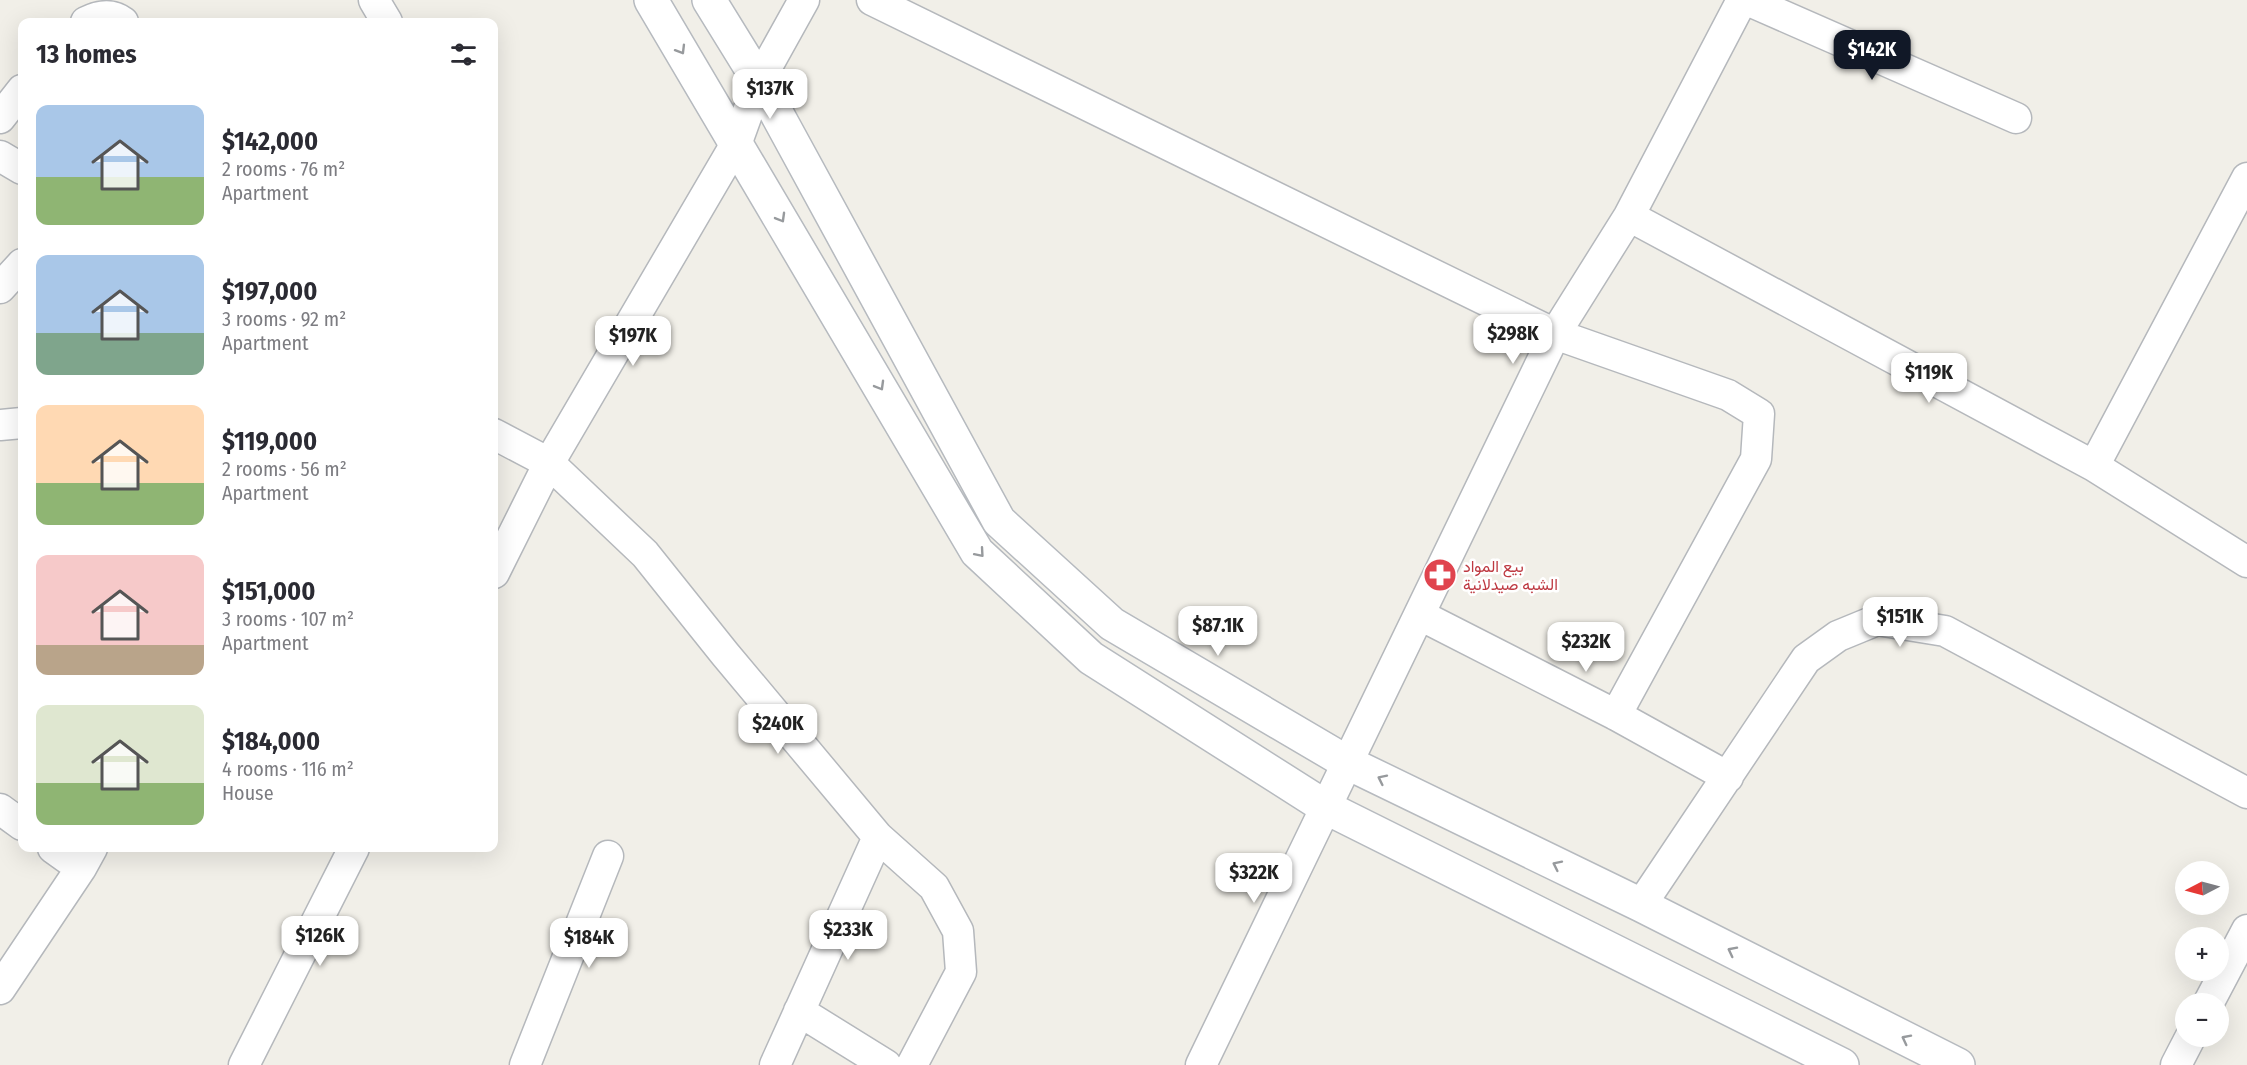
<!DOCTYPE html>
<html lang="en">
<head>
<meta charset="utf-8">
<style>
  body { margin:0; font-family:"Fira Sans Condensed",Vazirmatn,sans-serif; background:#f2f2f3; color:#2b2b33; height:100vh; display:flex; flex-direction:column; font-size:22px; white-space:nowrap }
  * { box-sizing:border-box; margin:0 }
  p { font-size:20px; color:#7c7c81 }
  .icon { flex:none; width:33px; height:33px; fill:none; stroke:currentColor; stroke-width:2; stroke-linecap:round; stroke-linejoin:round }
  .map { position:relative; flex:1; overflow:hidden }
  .sheet { position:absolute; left:18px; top:18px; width:480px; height:834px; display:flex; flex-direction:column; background:#fff; border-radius:12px; box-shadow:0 6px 24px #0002 }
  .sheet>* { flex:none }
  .needle { width:39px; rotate:264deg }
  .buttons { position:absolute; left:2175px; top:861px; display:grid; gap:12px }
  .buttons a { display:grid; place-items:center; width:54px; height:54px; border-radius:50%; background:#fff; box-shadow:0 6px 24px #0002; font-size:30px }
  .price { position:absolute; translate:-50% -51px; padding:0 14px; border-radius:12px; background:#fff; color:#222; font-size:20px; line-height:39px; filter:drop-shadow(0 2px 3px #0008) }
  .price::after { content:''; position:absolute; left:50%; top:36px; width:18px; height:14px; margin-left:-9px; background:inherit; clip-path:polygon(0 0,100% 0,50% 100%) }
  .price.selected { background:#111827; color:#fff }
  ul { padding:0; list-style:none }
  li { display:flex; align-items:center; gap:18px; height:150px; padding:0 18px }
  li span { display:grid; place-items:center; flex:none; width:168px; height:120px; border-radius:12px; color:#555 }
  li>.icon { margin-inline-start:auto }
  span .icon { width:72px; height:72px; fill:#fffc; stroke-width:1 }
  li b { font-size:26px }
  h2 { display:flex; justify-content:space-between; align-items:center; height:72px; padding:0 18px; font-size:26px }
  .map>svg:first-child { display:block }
</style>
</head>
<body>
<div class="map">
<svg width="2247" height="1065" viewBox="0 0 2247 1065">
  <rect width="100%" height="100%" fill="#f1efe8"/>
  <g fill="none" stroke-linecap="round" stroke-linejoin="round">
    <defs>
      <path id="street" d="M374,0L387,22
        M872,0L1555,334L1728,395L1759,414L1756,459L1616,715
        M1747,0L2016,118
        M86,22C98,16 111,13 123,22
        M0,118L22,90
        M0,156L22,169
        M1629,216L2094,466L2247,562
        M0,288L22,264
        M0,425L22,423
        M494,434L549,463L645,554L725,654L878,837L934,887L958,931L961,972L912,1065
        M2094,466L2247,178
        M494,573L549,463L737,142L759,81L804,0
        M1420,615L1616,715L1728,777
        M0,809L22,825
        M53,848L81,868
        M1641,905L1806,659L1838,636L1877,620L1945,631L2247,793
        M0,989L81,868L92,848
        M2208,1004L2247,930
        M799,1011L886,1065
        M244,1065L354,848
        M525,1065L608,856
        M775,1065L878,837
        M1201,1065L1555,334L1629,216L1742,0
        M2176,1065L2191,1036"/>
      <path id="secondary" d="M651,0L977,552L1091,658L1327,808L1842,1065
        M709,0L759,81L999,521L1112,624L1348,763L1641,905L1958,1065"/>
    </defs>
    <use href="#street" stroke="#b5b8bc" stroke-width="33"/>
    <use href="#secondary" stroke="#b6babf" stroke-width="36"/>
    <use href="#street" stroke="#fff" stroke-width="30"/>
    <use href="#secondary" stroke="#fff" stroke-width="33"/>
  </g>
  <defs><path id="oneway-chevron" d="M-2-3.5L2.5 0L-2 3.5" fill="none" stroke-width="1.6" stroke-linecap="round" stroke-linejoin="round" transform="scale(1.5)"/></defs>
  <g stroke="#979a9d">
    <use href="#oneway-chevron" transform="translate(681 50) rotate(59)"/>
    <use href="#oneway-chevron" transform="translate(781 218) rotate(60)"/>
    <use href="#oneway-chevron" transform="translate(880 386) rotate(60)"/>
    <use href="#oneway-chevron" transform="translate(980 553) rotate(49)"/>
    <use href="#oneway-chevron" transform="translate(1382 779) rotate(-154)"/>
    <use href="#oneway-chevron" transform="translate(1557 865) rotate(-154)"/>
    <use href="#oneway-chevron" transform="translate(1732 951) rotate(-153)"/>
    <use href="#oneway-chevron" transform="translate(1906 1039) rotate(-153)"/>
  </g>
  <defs>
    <symbol id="pharmacy-disc" viewBox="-11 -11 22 22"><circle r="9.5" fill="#e0444e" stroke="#fff"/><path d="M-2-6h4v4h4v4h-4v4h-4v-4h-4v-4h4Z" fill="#fff"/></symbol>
  </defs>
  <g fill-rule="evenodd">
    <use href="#pharmacy-disc" x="1421" y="556" width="38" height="38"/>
  </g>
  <g text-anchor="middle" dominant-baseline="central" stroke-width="5" stroke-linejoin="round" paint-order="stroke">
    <g font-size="16" fill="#be3a42" stroke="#fff" text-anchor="start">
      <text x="1463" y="566">بيع المواد<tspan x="1463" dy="18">الشبه صيدلانية</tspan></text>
    </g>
  </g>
</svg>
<div class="buttons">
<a><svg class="needle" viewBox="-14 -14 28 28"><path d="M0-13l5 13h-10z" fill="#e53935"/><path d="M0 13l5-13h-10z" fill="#7c7c81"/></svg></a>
<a>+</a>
<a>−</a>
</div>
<b class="price selected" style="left:1872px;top:81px">$142K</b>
<b class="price" style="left:770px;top:120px">$137K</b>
<b class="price" style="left:1513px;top:365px">$298K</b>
<b class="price" style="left:633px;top:367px">$197K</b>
<b class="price" style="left:1929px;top:404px">$119K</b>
<b class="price" style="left:1900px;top:648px">$151K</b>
<b class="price" style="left:1218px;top:657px">$87.1K</b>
<b class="price" style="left:1586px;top:673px">$232K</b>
<b class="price" style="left:778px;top:755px">$240K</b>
<b class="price" style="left:1254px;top:904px">$322K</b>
<b class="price" style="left:848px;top:961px">$233K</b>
<b class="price" style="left:320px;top:967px">$126K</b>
<b class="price" style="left:589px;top:969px">$184K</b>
<section class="sheet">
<h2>13 homes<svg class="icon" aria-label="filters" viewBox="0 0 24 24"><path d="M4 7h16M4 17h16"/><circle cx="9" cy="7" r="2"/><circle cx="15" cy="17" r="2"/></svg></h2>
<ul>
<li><span style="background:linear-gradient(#a9c7e8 60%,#8fb573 0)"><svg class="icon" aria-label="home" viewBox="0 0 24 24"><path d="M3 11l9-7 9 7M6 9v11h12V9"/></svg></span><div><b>$142,000</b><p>2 rooms · 76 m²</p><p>Apartment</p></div></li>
<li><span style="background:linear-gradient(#a9c7e8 65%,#7fa58c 0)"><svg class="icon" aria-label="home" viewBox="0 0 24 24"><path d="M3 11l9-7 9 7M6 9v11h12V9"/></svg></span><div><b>$197,000</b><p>3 rooms · 92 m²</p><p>Apartment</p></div></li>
<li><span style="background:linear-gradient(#ffd9b3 65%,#8fb573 0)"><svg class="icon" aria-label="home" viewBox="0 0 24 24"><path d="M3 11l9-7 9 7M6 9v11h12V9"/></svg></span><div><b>$119,000</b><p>2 rooms · 56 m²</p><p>Apartment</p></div></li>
<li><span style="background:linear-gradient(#f6c9c9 75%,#b9a48a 0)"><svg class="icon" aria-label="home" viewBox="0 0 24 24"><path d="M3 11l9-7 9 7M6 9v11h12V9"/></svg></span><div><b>$151,000</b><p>3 rooms · 107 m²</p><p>Apartment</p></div></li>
<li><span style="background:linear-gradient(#dfe7d0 65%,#8fb573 0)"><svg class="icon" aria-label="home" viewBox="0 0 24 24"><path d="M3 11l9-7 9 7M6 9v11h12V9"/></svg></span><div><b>$184,000</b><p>4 rooms · 116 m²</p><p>House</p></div></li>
</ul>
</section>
</div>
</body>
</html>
